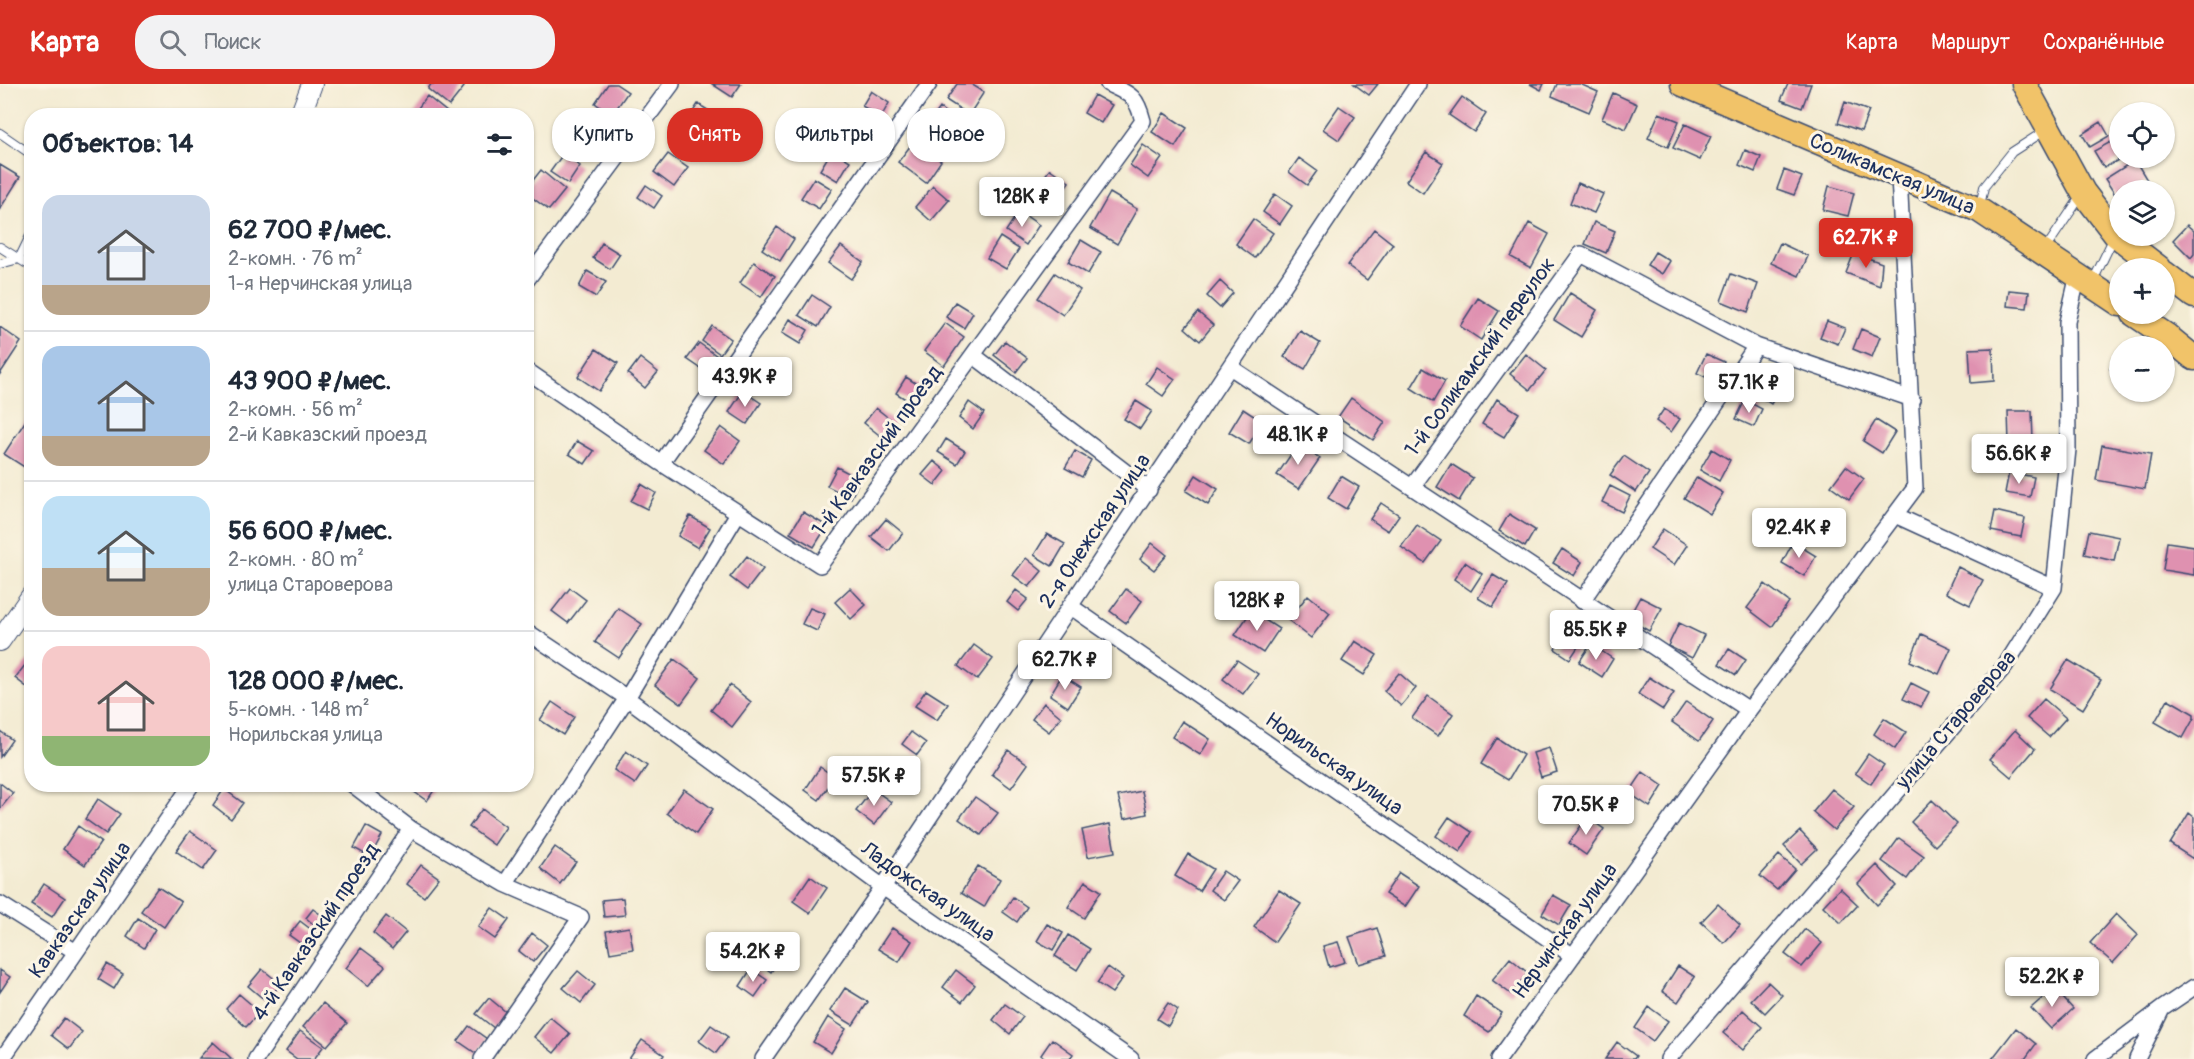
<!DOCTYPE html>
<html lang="ru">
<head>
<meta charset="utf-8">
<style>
  body { margin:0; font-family:Pangolin,sans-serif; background:#f2f2f3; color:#1f2937; height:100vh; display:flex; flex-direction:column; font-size:22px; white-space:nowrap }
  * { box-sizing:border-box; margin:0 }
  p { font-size:20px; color:#747a83 }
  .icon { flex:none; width:33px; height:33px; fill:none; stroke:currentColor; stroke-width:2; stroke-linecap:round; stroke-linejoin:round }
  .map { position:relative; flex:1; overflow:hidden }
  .sheet { position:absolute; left:24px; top:24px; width:510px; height:684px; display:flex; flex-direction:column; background:#fff; border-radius:24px; box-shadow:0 2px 4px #0004 }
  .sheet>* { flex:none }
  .guide { position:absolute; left:552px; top:24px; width:570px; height:54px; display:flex; gap:12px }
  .tools { position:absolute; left:2109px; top:18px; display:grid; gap:12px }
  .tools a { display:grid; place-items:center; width:66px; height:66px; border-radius:50%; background:#fff; box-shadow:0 2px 4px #0004; font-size:30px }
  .price { position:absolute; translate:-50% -51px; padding:0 14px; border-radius:6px; background:#fff; color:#222; font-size:20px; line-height:39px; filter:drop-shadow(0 2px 3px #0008) }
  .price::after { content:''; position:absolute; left:50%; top:36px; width:18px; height:14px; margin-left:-9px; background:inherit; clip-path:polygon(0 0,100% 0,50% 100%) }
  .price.active { background:#d93025; color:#fff }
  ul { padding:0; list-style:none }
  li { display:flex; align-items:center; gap:18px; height:150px; padding:0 18px }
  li+li { border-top:2px solid #e0e1e3 }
  li span { display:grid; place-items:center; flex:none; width:168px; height:120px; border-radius:18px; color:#555 }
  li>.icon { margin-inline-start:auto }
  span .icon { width:72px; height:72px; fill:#fffc; stroke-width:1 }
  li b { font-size:26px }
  h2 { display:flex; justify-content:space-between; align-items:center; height:72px; padding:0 18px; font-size:26px }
  .chip { padding:0 21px; border-radius:24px; background:#fff; box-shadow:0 2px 4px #0004; font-size:21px; line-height:54px }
  .chip.active { background:#d93025; color:#fff }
  header { display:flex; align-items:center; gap:36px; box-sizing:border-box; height:84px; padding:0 30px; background:#d93025; color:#fff }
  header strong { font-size:28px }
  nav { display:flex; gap:33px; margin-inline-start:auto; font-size:21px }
  .search { width:420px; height:54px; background:#f2f2f3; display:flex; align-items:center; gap:15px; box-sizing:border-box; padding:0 21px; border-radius:24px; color:#747a83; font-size:22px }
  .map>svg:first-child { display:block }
</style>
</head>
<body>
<header>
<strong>Карта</strong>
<div class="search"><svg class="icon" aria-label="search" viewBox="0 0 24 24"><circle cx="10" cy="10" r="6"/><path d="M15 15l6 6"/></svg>Поиск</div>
<nav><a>Карта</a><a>Маршрут</a><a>Сохранённые</a></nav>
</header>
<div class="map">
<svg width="2194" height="975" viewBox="0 0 2194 975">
  <rect width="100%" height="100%" fill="#fcf5e5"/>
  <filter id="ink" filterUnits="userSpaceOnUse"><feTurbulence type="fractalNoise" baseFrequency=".0167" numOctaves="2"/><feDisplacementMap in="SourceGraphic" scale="12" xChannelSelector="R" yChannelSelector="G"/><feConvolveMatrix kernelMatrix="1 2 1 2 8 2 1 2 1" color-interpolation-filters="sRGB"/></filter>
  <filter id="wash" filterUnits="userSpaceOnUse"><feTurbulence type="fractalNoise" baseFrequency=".008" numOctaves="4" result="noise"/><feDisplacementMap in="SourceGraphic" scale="24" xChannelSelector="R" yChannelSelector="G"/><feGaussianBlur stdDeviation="1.35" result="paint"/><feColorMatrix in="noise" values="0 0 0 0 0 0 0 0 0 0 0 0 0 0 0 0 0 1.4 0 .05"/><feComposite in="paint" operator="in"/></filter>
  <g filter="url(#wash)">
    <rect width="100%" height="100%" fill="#f3ebd2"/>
    <g id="blocks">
      <path fill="#df91b0" d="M431,0H461L464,3L449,22L428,5Z
        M608,0H616L628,8L612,31L595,19Z
        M712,0H741L732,13Z
        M957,0H971L984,8L969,31L946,16Z
        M1354,0H1378L1369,11Z
        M1530,0H1544L1541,6Z
        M1557,0H1580L1598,8L1589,28L1552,12Z
        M1788,0H1811L1802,24L1781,16Z
        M871,7L889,19L881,33L862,22Z
        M1613,9L1637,20L1626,45L1602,35Z
        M1094,11L1112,21L1101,39L1084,29Z
        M427,12L448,29L446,32H412Z
        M1462,13L1486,30L1474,48L1449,31Z
        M1845,18L1869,27L1861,47L1838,39Z
        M698,20L719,33L707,53L685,40Z
        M1339,22L1355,33L1339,56L1323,45Z
        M940,24L958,39L949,50L932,35Z
        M1164,29L1187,44L1175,63L1152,48Z
        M1659,29L1679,37L1668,63L1648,54Z
        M2101,38L2109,52L2090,63L2082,50Z
        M1685,40L1711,52L1700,76L1673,64Z
        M2120,53V75L2104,84L2094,67Z
        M914,57L941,77L926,99L898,78Z
        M1143,61L1162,74L1148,94L1130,81Z
        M832,66L850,77L838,97L820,86Z
        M1745,66L1761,73L1755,88L1739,81Z
        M1426,68L1443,79L1423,109L1406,97Z
        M563,70L580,82L568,100L550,88Z
        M668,70L688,84L674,103L654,88Z
        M1299,74L1317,87L1307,101L1289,88Z
        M2135,76L2147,96L2131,106H2120V114L2118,115L2105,95Z
        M0,81L20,93L0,125Z
        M1050,85L1069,98L1052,121L1033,108Z
        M541,86L565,106L549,126L526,109V105Z
        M1784,86L1802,93L1794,111L1777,105Z
        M814,94L832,105L819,125L801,114Z
        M1578,99L1603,110L1594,129L1570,119Z
        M646,101L662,112L654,124L638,113Z
        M933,102L949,116L931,137L915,123Z
        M1829,102L1854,109L1848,132L1823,126Z
        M1110,109L1137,125L1117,160L1090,144Z
        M1275,110L1292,122L1280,140L1263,128Z
        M1019,127L1039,141L1026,161L1006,147Z
        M1253,135L1273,149L1255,174L1236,160Z
        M1594,138L1615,147L1606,169L1585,160Z
        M1529,139L1549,150L1531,184L1511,173Z
        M2187,141L2194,147V170L2191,174L2173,156Z
        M777,143L794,155L780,177L762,165Z
        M1374,145L1393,160L1367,196L1347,181Z
        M1000,153L1019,165L1006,185L987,174Z
        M1081,156L1101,168L1088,190L1068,178Z
        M602,159L620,170L610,185L593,174Z
        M1780,159L1808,172L1799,192L1771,179Z
        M841,162L863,178L851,195L828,179Z
        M1655,168L1670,177L1662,190L1647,181Z
        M1854,169L1882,179L1880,202L1846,189Z
        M754,178L775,192L761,213L740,199Z
        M587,187L606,198L596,213L579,203Z
        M1055,189L1080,206L1063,231L1038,214Z
        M1731,190L1758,200L1748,228L1721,217Z
        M1220,197L1233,209L1220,224L1207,212Z
        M2009,206L2029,208L2027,224L2007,222Z
        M1570,209L1597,226L1581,253L1554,236Z
        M812,211L830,223L818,243L799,231Z
        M1478,214L1499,227L1481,256L1460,242Z
        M955,218L973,229L964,244L946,233Z
        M1198,228L1213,241L1200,257L1185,244Z
        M790,235L808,246L800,260L782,249Z
        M1827,237L1845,244L1838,260L1820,253Z
        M945,239L964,253L944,282L924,267Z
        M712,242L731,255L720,270L702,257Z
        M0,243L21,258L0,290Z
        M1861,245L1880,253L1872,273L1853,265Z
        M1300,247L1320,259L1305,285L1284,273Z
        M1005,257L1027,274L1016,288L994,271Z
        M699,259L717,272L706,288L687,275Z
        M1993,264L1994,297L1971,299L1969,265Z
        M596,265L618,279L599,307L578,293Z
        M1526,270L1546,286L1530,306L1510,290Z
        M1706,270L1724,278L1716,298L1697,289Z
        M2115,272L2120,274V288L2110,285Z
        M640,274L658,288L645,304L628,290Z
        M1157,283L1175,295L1163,312L1146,300Z
        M1423,284L1445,297L1433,318L1411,304Z
        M1766,284L1785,296L1771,320L1751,307Z
        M906,293L923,304L913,320L896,309Z
        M743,307L761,319L747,340L729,328Z
        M1351,314L1385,338L1373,356L1338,333Z
        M1497,315L1519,329L1504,353L1482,340Z
        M1745,316L1762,325L1754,343L1736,335Z
        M1136,317L1152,327L1140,345L1124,335Z
        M969,318L984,329L973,345L959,334Z
        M876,324L895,339L883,354L864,339Z
        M1243,325L1263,338L1249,360L1229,348Z
        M1664,325L1680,335L1671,348L1656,337Z
        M2008,327H2032L2033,358L2009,359Z
        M28,333L32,335V388L4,370Z
        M1876,336L1895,348L1882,369L1863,357Z
        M721,343L740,357L724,380L704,366Z
        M946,355L965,367L957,380L938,368Z
        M577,357L594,367L585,380L569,370Z
        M1298,360L1320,374L1299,405L1277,391Z
        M2102,361L2151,370L2145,405L2096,396Z
        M1712,365L1730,376L1719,397L1700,386Z
        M1075,367L1091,376L1082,393L1065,384Z
        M1624,372L1649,389L1636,408L1610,391Z
        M934,377L946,387L935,401L922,391Z
        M1451,380L1473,394L1459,417L1437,403Z
        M1846,382L1864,395L1849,415L1831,402Z
        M837,383L860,395L851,414L827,402Z
        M2009,388L2034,393L2030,413L2005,409Z
        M1196,391L1218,405L1208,421L1186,407Z
        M1341,392L1359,403L1346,425L1328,414Z
        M1697,393L1723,409L1710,430L1684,414Z
        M641,400L656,409L647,425L631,417Z
        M1610,402L1630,412L1622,428L1602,418Z
        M1381,419L1399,431L1388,447L1370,435Z
        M1815,427L1837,442L1828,455L1806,441Z
        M1995,427L2025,434L2021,453L1991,447Z
        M803,428L827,442L814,463L790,449Z
        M1509,430L1535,446L1525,463L1499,447Z
        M690,432L710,444L698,464L678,452Z
        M886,435L903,449L889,467L871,453Z
        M1417,441L1441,457L1425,479L1401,463Z
        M1663,445L1687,461L1674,481L1650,465Z
        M2089,447L2119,453L2114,477L2084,470Z
        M1047,450L1065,460L1052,482L1034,471Z
        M1793,458L1816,472L1804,492L1782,479Z
        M2167,458L2194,462V491L2163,486Z
        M1152,459L1167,471L1154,486L1140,475Z
        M1562,465L1582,478L1574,492L1553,479Z
        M747,472L763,485L747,506L730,493Z
        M1026,474L1042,487L1029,503L1013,491Z
        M1465,478L1482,490L1471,507L1454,495Z
        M1958,483L1983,496L1970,521L1946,509Z
        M1493,491L1508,500L1493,523L1478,514Z
        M1765,500L1789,518L1772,543L1747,524Z
        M570,504L586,516L568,539L552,527Z
        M850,504L866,521L851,535L835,518Z
        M1126,505L1142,517L1126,539L1110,527Z
        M1016,506L1028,515L1018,527L1007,518Z
        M1308,511L1330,529L1311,554L1288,536Z
        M1640,513L1662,524L1649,547L1628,535Z
        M618,524L642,540L619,574L595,558Z
        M810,524L825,530L817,547L802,540Z
        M1251,527L1279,545L1263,569L1235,551Z
        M1679,539L1704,551L1692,574L1668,562Z
        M1569,544L1584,554L1570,575L1555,565Z
        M1921,550L1951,564L1939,590L1910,577Z
        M1355,557L1377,571L1364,591L1342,577Z
        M1591,560L1613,575L1602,593L1579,578Z
        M974,561L993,575L977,596L958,582Z
        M1729,565L1746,576L1736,591L1719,580Z
        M674,575L700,594L681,620L655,601Z
        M29,576L32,578V607L15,594Z
        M1237,576L1258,590L1243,610L1223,595Z
        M2068,576L2101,596L2083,625L2050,605Z
        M1399,589L1416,604L1401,622L1384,607Z
        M1062,591L1081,603L1068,623L1050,611Z
        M1649,593L1674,609L1663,626L1638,610Z
        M1911,599L1929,608L1921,623L1903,615Z
        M730,601L751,618L732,643L711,626Z
        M926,606L948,620L937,636L915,622Z
        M1428,612L1453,630L1438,652L1412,634Z
        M2044,615L2066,634L2049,653L2027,634Z
        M2168,615L2194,630V634L2183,654L2155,638Z
        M552,618L574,633L563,651L540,636Z
        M1686,618L1713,637L1699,657L1672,638Z
        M1044,619L1061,633L1049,648L1032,635Z
        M1884,634L1906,648L1895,665L1874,650Z
        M1182,637L1210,655L1200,671L1172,653Z
        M2015,646L2035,665L2011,693L1990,675Z
        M0,647L12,656L0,673Z
        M911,648L926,659L917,671L902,660Z
        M1497,654L1523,671L1508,696L1481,680Z
        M1549,664L1557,688L1541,693L1533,669Z
        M1008,666L1028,680L1011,704L992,690Z
        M626,667L647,682L635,700L614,686Z
        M1868,670L1884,681L1871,700L1855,689Z
        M820,683L835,693L819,716L805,706Z
        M1643,688L1663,702L1650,723L1629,709Z
        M0,699L13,709L0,725Z
        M417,700H438L427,717L413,707Z
        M224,705L243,719L231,735L213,721Z
        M684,705L713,725L696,750L667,729Z
        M873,705L891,718L874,741L856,727Z
        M1832,705L1854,723L1834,746L1813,728Z
        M1142,707L1147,730L1124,735L1118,712Z
        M975,713L998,729L981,751L959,735Z
        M98,715L120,730L106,750L85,735Z
        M1932,716L1957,740L1935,762L1911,738Z
        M482,725L506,743L494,761L469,743Z
        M2189,729L2194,733L2193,775L2170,760Z
        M1449,733L1472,748L1460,768L1436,752Z
        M1587,733L1604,745L1586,771L1569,759Z
        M1110,740L1115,768L1088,773L1082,746Z
        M78,742L101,758L85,781L63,765Z
        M366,742L382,751L370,773L354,764Z
        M190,747L217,766L203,786L176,767Z
        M1800,747L1817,765L1801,780L1784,762Z
        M1899,754L1924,772L1907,795L1882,777Z
        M555,763L576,778L560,800L540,784Z
        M1188,770L1213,785L1199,807L1175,792Z
        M1779,771L1795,785L1777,806L1760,792Z
        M421,781L439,794L424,813L407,800Z
        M1877,781L1897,802L1877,821L1858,800Z
        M978,782L1000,795L984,823L961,809Z
        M1223,787L1238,797L1224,816L1210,806Z
        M1399,789L1419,802L1405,823L1385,810Z
        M810,792L827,804L810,829L793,817Z
        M1085,797L1101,807L1084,834L1068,823Z
        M44,800L65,814L52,833L31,820Z
        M158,803L181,818L164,843L141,827Z
        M1840,804L1858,821L1841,839L1823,822Z
        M1279,806L1301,820L1275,858L1254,843Z
        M1553,811L1571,821L1559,841L1542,830Z
        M1013,813L1027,823L1017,838L1003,828Z
        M623,814L625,831L604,833L602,816Z
        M1718,820L1740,841L1724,859L1701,838Z
        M492,824L509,836L495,855L478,843Z
        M313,825L327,835L319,845L306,834Z
        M2116,830L2138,851L2113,879L2090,859Z
        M386,832L406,848L392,865L373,849Z
        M138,834L155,845L144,864L127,852Z
        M300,837L317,850L307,864L289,851Z
        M1047,840L1063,849L1053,866L1037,857Z
        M629,843L633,865L610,869L606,847Z
        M892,844L912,857L899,878L878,865Z
        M1377,844L1386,872L1359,880L1349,853Z
        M1805,845L1822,859L1802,883L1785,870Z
        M532,849L547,861L533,878L519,867Z
        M1068,851L1090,865L1077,886L1055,872Z
        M1338,858L1345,878L1329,883L1323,862Z
        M766,863L781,874L771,888L756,877Z
        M361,864L385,882L368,902L346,884Z
        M1510,874L1528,889L1511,910L1492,896Z
        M107,880L123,890L114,905L98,895Z
        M1678,882L1695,893L1678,918L1662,907Z
        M1108,883L1123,894L1112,909L1097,899Z
        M262,885L281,900L266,917L248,902Z
        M751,885L767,896L755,913L740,902Z
        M0,886L10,893L0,908Z
        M956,886L975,901L962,918L943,903Z
        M578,887L595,901L581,919L563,904Z
        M1768,898L1782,911L1765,929L1751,916Z
        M845,904L868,918L853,941L830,927Z
        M2054,904L2073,925L2051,945L2031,924Z
        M239,910L260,928L246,943L226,925Z
        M1476,912L1502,929L1489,948L1464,932Z
        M489,914L506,928L494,944L476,930Z
        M323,919L347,939L327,962L303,943Z
        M1168,919L1178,926L1168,942L1157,935Z
        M1005,920L1023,933L1010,950L993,936Z
        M1649,923L1668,937L1653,957L1635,944Z
        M1743,926L1762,943L1743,966L1723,949Z
        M550,933L570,950L554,969L534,953Z
        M828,933L846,945L831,969L813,958Z
        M64,934L82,948L69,965L51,951Z
        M711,941L728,953L716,969L699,957Z
        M469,942L487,955L477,970L458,957Z
        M2016,944L2036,960L2025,975H1992Z
        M300,947L323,963L314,975H297L286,967Z
        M1052,955L1073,970L1070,975H1047L1041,971Z
        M642,956L664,971L661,975H629Z
        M213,958L232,975L199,974Z
        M1617,958L1636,972L1634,975H1605Z"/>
    </g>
  </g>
  <g filter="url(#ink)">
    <use href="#blocks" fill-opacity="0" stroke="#3b4b6f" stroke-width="1.5"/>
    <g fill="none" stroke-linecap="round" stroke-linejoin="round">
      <defs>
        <path id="service" d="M0,49L32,71
          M1980,122L1984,103L2012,68L2046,46
          M0,163L19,175L32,148
          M2044,167L2081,112
          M0,180L19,175L32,183
          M2092,199L2114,153"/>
        <path id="minor" d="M526,197L672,0
          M973,271L1149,406
          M1230,283L1749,626
          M526,286L661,379L820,481L1143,37C1136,11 1131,11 1108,0
          M661,379L929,0
          M1412,403L1581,170L1756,262L1912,315
          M1895,431L2054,504
          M1582,517L1756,262
          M1070,522L1573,872
          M526,547L627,614L883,803L1131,975
          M352,700L411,745L505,800L581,833L482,975
          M505,800L627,614L738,429
          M0,820L76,868
          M2,975L192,700
          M256,975L411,745
          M763,975L883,803L1418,0
          M1499,975L1749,626L1915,404L1899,92
          M1668,975L2005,582L2054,504L2068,365L2067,238L2078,191
          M2095,975L2163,924L2194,903
          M2137,975L2161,927"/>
        <path id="tertiary" d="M300,32L312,0
          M0,557L32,511"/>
        <path id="primary" d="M1683,0L1979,126L2120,220
          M2024,0L2083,108L2116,151L2159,184
          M2164,189L2194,212
          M2134,230L2167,252L2194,274"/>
      </defs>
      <use href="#service" stroke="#3b4b6f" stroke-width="10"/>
      <use href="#minor" stroke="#3b4b6f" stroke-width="18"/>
      <use href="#tertiary" stroke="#3b4b6f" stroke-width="22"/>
      <use href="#primary" stroke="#3b4b6f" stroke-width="27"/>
      <use href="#service" stroke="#fff" stroke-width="8"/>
      <use href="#minor" stroke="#fff" stroke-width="15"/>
      <use href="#tertiary" stroke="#fff" stroke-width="20"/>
      <use href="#primary" stroke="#f1c369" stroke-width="24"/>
    </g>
  </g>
  <g text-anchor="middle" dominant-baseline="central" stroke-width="6" stroke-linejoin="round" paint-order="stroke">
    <g font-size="21" fill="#1b2f5e" stroke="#fcf5e5">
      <text transform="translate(1892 90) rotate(23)">Соликамская улица</text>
      <text transform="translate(1480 273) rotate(-54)">1-й Соликамский переулок</text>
      <text transform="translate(877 367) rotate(-54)">1-й Кавказский проезд</text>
      <text transform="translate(1095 447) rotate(-56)">2-я Онежская улица</text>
      <text transform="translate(1956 636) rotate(-50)">улица Староверова</text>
      <text transform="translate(1334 680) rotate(35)">Норильская улица</text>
      <text transform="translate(928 808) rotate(35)">Ладожская улица</text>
      <text transform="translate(80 826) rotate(-55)">Кавказская улица</text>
      <text transform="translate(1565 847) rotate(-54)">Нерчинская улица</text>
      <text transform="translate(316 848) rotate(-56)">4-й Кавказский проезд</text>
    </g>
  </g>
</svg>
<div class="tools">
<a><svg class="icon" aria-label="locate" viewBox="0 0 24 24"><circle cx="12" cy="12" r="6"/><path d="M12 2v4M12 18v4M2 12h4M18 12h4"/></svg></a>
<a><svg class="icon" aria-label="layers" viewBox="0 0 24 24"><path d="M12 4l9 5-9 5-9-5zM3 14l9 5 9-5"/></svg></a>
<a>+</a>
<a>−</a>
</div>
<b class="price" style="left:1022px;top:144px">128K ₽</b>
<b class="price active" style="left:1866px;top:185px">62.7K ₽</b>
<b class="price" style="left:745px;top:324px">43.9K ₽</b>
<b class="price" style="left:1749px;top:330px">57.1K ₽</b>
<b class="price" style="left:1298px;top:382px">48.1K ₽</b>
<b class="price" style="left:2019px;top:401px">56.6K ₽</b>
<b class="price" style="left:1799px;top:475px">92.4K ₽</b>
<b class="price" style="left:1257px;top:548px">128K ₽</b>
<b class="price" style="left:1596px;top:577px">85.5K ₽</b>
<b class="price" style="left:1065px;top:607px">62.7K ₽</b>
<b class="price" style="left:874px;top:723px">57.5K ₽</b>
<b class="price" style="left:1586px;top:752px">70.5K ₽</b>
<b class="price" style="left:753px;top:899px">54.2K ₽</b>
<b class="price" style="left:2052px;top:924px">52.2K ₽</b>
<div class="guide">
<a class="chip">Купить</a>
<a class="chip active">Снять</a>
<a class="chip">Фильтры</a>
<a class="chip">Новое</a>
</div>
<section class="sheet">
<h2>Объектов: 14<svg class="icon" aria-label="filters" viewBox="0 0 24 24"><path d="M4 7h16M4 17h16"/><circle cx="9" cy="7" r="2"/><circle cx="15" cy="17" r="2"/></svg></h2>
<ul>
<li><span style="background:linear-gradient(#c9d6e8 75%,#b9a48a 0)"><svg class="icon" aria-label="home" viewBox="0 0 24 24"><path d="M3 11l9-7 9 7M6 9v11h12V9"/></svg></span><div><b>62 700 ₽/мес.</b><p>2-комн. · 76 m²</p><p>1-я Нерчинская улица</p></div></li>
<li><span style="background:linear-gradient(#a9c7e8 75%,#b9a48a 0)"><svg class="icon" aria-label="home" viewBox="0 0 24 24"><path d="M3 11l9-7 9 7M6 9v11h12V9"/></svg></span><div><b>43 900 ₽/мес.</b><p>2-комн. · 56 m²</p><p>2-й Кавказский проезд</p></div></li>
<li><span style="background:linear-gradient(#bfe0f5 60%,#b9a48a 0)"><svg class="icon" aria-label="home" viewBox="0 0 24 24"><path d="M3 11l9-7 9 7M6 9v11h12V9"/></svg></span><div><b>56 600 ₽/мес.</b><p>2-комн. · 80 m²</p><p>улица Староверова</p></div></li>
<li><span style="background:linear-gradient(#f6c9c9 75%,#8fb573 0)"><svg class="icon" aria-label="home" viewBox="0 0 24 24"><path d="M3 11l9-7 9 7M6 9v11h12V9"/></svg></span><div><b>128 000 ₽/мес.</b><p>5-комн. · 148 m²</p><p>Норильская улица</p></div></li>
</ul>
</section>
</div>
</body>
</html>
